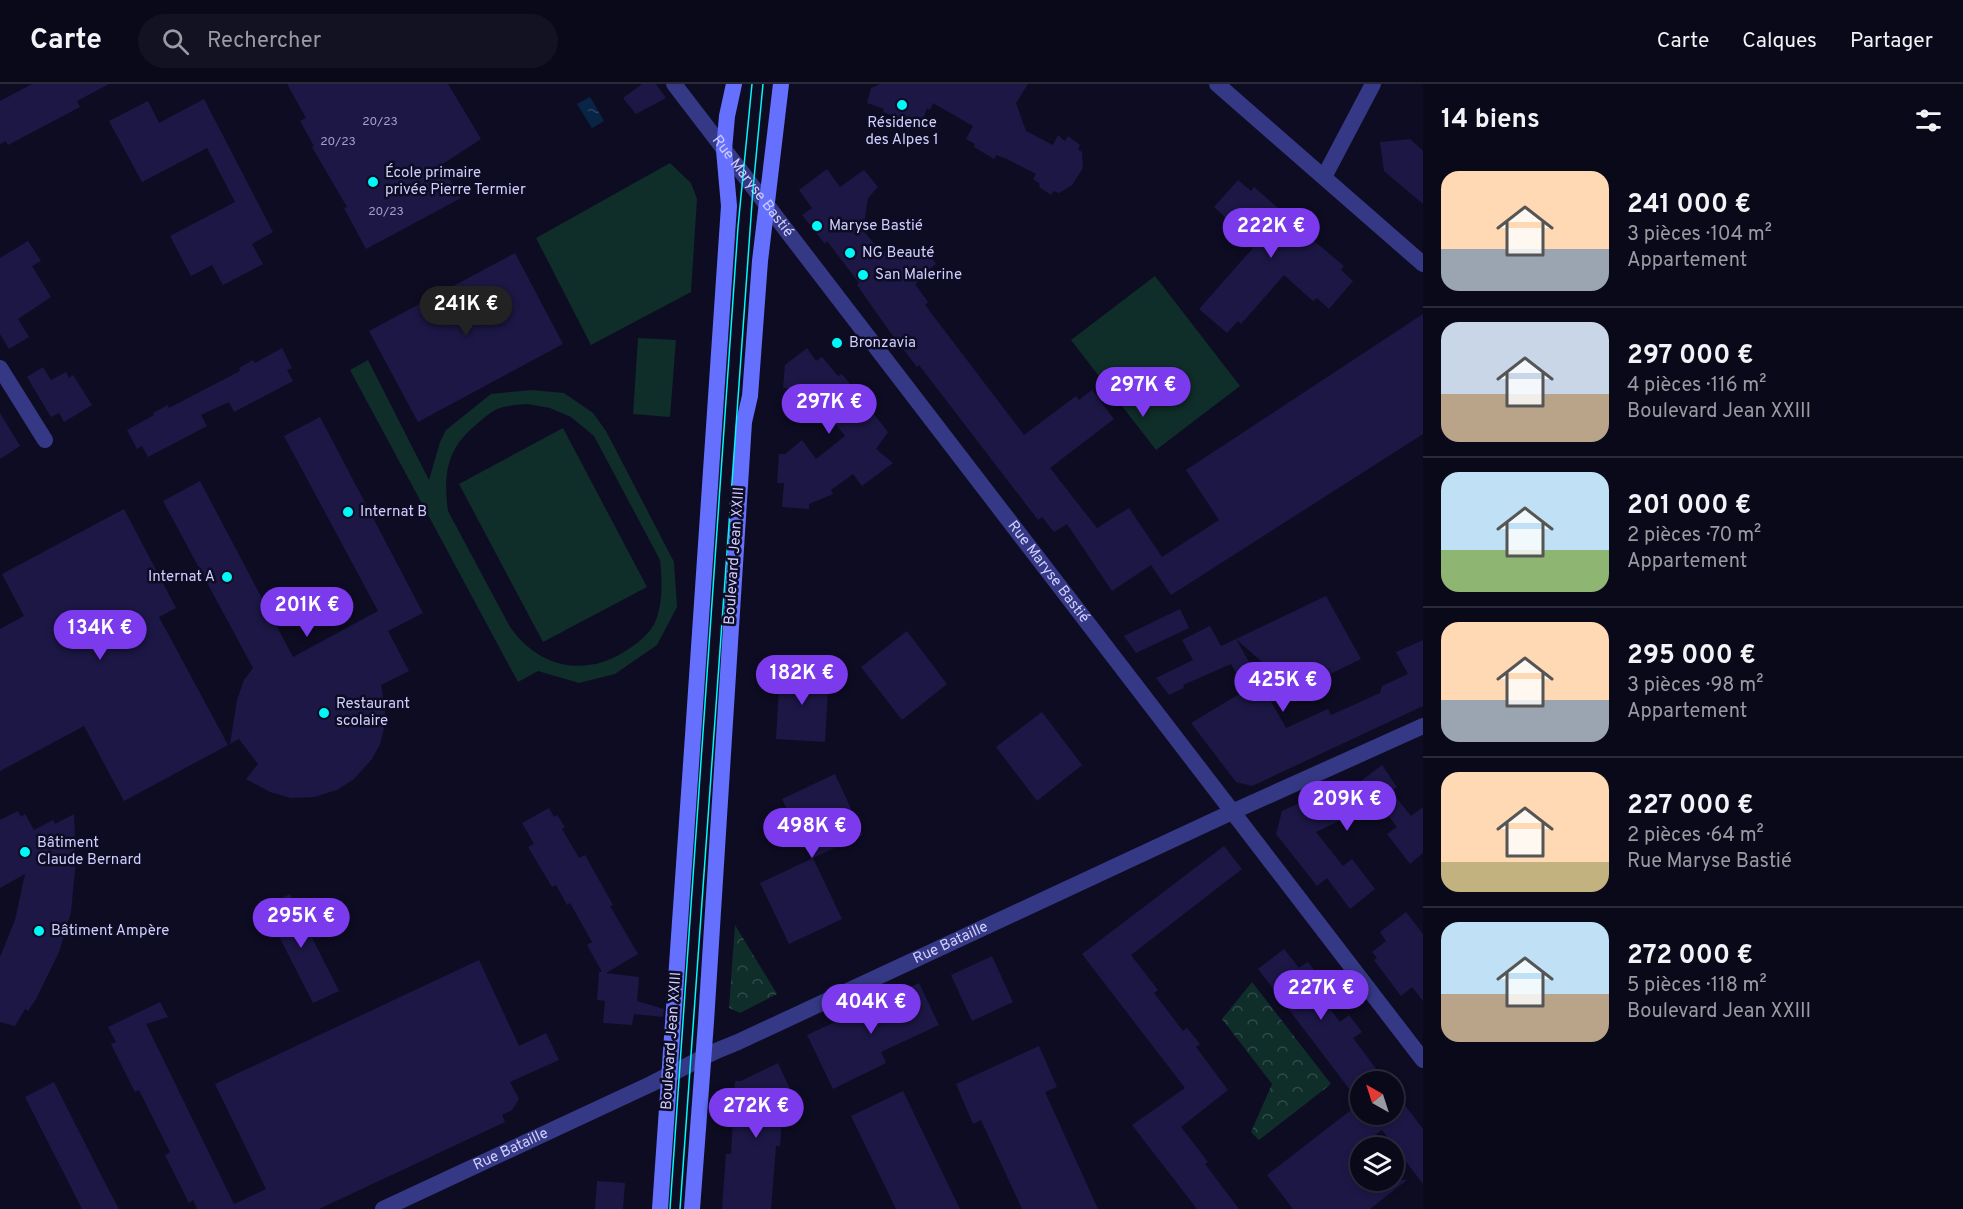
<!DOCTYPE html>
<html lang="fr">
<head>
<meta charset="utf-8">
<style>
  body { margin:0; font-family:Overpass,sans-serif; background:#131223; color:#f1f3f6; height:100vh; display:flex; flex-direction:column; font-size:22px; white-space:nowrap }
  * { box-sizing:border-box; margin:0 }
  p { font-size:20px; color:#999aa2 }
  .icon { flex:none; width:33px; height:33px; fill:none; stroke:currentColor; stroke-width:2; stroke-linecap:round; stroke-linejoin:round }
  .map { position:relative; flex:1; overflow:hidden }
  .details { display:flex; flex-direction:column; background:#0a091a; width:540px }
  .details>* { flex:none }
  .needle { width:39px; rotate:321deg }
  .buttons { position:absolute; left:1350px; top:987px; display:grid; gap:12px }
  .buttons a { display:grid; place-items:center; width:54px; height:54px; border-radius:50%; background:#0a091a; box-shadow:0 3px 9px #0003,0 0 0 2px #2a2a39; font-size:30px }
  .price { position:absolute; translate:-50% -51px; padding:0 14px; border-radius:21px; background:#7c3aed; color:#fff; font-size:20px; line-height:39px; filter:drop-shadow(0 2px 3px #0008) }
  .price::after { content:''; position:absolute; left:50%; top:36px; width:18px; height:14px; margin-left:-9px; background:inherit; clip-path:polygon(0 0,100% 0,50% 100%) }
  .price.current { background:#222; color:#fff }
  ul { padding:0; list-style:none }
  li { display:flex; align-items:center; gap:18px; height:150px; padding:0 18px }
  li+li { border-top:2px solid #2a2a39 }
  li span { display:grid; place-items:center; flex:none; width:168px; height:120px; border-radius:18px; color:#555 }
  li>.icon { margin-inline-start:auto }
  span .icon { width:72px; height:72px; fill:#fffc; stroke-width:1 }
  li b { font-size:26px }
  h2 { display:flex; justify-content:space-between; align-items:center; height:72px; padding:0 18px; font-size:26px }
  header { display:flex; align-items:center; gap:36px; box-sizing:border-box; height:84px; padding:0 30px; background:#0a091a; border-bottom:2px solid #2a2a39 }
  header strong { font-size:28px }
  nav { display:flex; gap:33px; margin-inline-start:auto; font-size:21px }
  .search { width:420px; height:54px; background:#131223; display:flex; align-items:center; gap:15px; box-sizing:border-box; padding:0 21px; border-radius:33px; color:#999aa2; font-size:22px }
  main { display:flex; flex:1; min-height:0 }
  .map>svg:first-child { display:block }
</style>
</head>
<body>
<header>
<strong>Carte</strong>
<div class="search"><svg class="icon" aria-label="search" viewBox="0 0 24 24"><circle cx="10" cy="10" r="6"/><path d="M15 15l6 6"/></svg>Rechercher</div>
<nav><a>Carte</a><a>Calques</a><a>Partager</a></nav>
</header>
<main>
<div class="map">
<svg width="1423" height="1125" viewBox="0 0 1423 1125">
  <defs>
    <pattern id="forest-crowns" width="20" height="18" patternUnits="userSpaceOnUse" patternTransform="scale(1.5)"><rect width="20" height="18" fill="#0f2d29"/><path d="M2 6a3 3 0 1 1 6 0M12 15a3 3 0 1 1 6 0" fill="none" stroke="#314a49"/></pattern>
    <pattern id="water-ripples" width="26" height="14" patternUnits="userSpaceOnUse" patternTransform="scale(1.5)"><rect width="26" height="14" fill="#092546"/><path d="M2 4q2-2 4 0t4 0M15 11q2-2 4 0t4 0" fill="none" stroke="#2c4362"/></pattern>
  </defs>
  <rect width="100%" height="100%" fill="#0e0c23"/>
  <path fill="url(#forest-crowns)" d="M735,841L777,910L740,929L729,924Z
    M1252,898L1331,1000L1259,1056L1251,1048L1272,1000L1222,935Z"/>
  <path fill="#0f2d29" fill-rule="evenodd" d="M670,79L691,99L697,115L691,208L591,261L536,154Z
    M1155,192L1240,302L1156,366L1071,256Z
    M638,254L676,256L670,333L633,330Z
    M368,276L429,396L440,358L446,346L491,310L531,306L564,309L593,329L606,347L674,478L677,523L657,561L615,590L579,599L538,587L518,598L350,286ZM527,320L550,324L571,333L594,352L660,476C662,495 663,518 656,536C651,549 638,559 627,566C585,594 539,584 510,543L448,427C443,390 447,364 477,340C484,334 491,327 500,324C508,321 519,321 527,320Z
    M563,344L647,503L543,558L459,400Z"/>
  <path fill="url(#water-ripples)" d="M590,13L604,37L592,44L577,20Z"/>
  <path fill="#1c1745" d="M32,0H109L77,17L80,23L8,61L6,57L0,60V17Z
    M287,0H448L481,55L441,81L461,114L366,165L344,124L347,123L312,63L314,62L300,37L306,34Z
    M642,0H656L666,14L636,30L623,14Z
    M880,0H1028L1016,19L1026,47L1053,61L1058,51L1065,57L1068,52L1080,61L1078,65L1082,68L1083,84L1072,101L1059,109L1054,107L1051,111L1039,103L1040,100L1033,95L1036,90L1007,75L996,71L994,75L974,63L975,60L966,55L973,42L933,19L930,26L927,24L921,41L883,28L884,25L867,19L871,4Z
    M204,15L273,148L252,160L263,180L223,201L212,181L191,192L170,152L235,118L207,64L142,98L109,37L148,17L159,39Z
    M1410,55L1423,67V120L1384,87L1380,58Z
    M827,85L840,103L864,86L878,103L868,114L863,146L879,166L910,172L915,168L916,170L925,164L936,180L927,187L929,189L915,200L928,218L925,221L1024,351L1076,312L1079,316L1092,306L1114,335L1050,384L1097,444L1129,424L1162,473L1219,436L1186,386L1423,230V350L1171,511L1151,481L1112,507L1067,440L1054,448L1042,433L1038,436L919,281L917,283L890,248L857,201L859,199L827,157L825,160L802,131L812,124L799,106Z
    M1238,96L1251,107L1254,103L1285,130L1288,126L1317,152L1313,156L1344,182L1341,186L1353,197L1329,225L1317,214L1313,217L1284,191L1241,240L1238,237L1227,249L1199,225L1253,164L1223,138L1226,134L1214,123Z
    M28,157L41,177L32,182L51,213L18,235L29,253L9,265L0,250V174Z
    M515,169L563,260L418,338L369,247Z
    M282,264L292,284L287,286L293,297L234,328L229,318L201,331L207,342L148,373L142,362L137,365L127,346L154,331L153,329L168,321L169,324L240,287L239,284L253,276L255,279Z
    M807,264L816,277L822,273L838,292L842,290L888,348L876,365L893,379L862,402L853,390L831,406L833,410L809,420V425L782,423L784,399H777L779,370H785L802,356L816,375L845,352L826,328L819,334L790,305L783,304L785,281Z
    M43,283L51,296L66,288L69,294L73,291L92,321L64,338L59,329L51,333L27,293Z
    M0,329L20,362L0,375Z
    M320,333L423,529L388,547L409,587L381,601L385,625V640L380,660L372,675L354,695L337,706L314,713L291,714L270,708L246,695L258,680L239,655L230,660L237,616L244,596L253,584L163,417L200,397L293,573L378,527L284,352Z
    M124,425L176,524L159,533L228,661L124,717L84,642L0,687V545L24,532L2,490Z
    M1326,512L1361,575L1295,607L1236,555Z
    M1180,525L1189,544L1136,569L1124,552Z
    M1210,542L1221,562L1236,555L1286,644L1328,625L1331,631L1380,609L1382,602L1408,590L1396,568L1423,556V622L1252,702L1236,698L1191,639L1246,606L1231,580L1183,601L1184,604L1169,611L1156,594L1193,576L1182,556Z
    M907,547L947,600L902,636L861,583Z
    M780,587L829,590L825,658L776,655Z
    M1042,628L1082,681L1037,717L996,663Z
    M1382,681L1397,703L1391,707L1411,732L1423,723V769L1410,780L1387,750L1397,743L1377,717L1369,723L1316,748L1343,782L1352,775L1375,805L1350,825L1327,794L1317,802L1276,750L1282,727L1348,697L1353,703Z
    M835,690L863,751L813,774L842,835L789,860L760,799L811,775L782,715Z
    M549,724L554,733L557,731L565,743L562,745L579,774L585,771L613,821L610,822L638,870L606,889L639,893L637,917L664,925L663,933L634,930L632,941L603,939L605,917L597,916L599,888H602L587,861L592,858L570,819L567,821L556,801L552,803L528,763L534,760L522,739Z
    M18,727L21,733L25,730L34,746L53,736L55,740L74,730L76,775L71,828L59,868L36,915L28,927L25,925L15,942L0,938V873L15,836L25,790L0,804V736Z
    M1224,762L1242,785L1131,871L1158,906L1154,909L1183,947L1187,944L1200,960L1196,963L1228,1006L1181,1043L1208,1078L1205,1080L1239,1125H1197L1132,1041L1185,1004L1082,870Z
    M290,810L339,907L313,919L264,823Z
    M1406,828L1423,850V917L1412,903L1401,912L1374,876L1377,874L1372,868L1386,857L1380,848Z
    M1284,865L1299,884L1308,878L1320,894L1311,901L1340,938L1349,931L1362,948L1353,954L1386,998H1360V1019L1258,885Z
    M992,872L1013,918L972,937L951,891Z
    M479,876L519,962L546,949L559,976L510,998L519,1015L512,1026L502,1031L505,1038L319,1125H197L193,1116L189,1119L165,1071L170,1068L139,1006L135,1008L111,960L116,958L108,943L160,918L168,933L146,940L234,1120L266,1105L215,1000Z
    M919,899L939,941L881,968L886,979L833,1005L807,951Z
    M1039,962L1057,1003L1045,1008L1098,1125H1022L981,1036L973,1040L956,1000Z
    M778,979L796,1018L785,1022L789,1031L782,1038L780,1062H776L771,1125H722L726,1070H731L735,997H741Z
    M54,998L103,1095L119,1125H82L25,1013Z
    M903,1007L960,1125H896L851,1032Z
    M1394,1007L1423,1045V1100L1382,1046L1360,1062V1096H1407L1370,1125H1293L1267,1091L1360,1019V1030H1394Z
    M597,1097L625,1099L623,1125H595Z"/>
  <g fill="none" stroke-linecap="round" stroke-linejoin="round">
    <path stroke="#353985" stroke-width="16" d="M1217,0L1423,180
      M1324,93L1373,0
      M0,284L45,356"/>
    <g stroke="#353985" stroke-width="16">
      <path id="s1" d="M674,0L1423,976"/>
      <path id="s2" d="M383,1125L651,1000L716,967L738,958L1232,728L1423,642"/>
    </g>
    <path stroke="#6570ff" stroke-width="16" d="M660,1125C685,791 705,456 729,122L724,66L727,32L734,0
      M692,1125L706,938L744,338L750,312L760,177L781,0"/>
    <path stroke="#00f8f9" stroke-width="1.5" d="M670,1125L738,143L752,0
      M680,1125L753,105L763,0"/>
  </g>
  <g fill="#00f8f9" stroke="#0e0c23" stroke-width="2">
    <circle cx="902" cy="21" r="6"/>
    <circle cx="373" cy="98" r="6"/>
    <circle cx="817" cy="142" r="6"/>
    <circle cx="850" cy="169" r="6"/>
    <circle cx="863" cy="191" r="6"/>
    <circle cx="837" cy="259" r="6"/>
    <circle cx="348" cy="428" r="6"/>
    <circle cx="227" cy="493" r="6"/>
    <circle cx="324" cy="629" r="6"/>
    <circle cx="25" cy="768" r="6"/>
    <circle cx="39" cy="847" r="6"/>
  </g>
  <g text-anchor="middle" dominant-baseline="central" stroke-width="5" stroke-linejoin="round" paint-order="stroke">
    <g font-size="12" fill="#a2a0d0">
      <text x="380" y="38">20/23</text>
      <text x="338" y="58">20/23</text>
      <text x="386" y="128">20/23</text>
    </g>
    <g font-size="15" fill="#cfceff" stroke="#0e0c23" text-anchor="start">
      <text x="902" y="39" text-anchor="middle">Résidence<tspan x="902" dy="17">des Alpes 1</tspan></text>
      <text x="385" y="89">École primaire<tspan x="385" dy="17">privée Pierre Termier</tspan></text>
      <text x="829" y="142">Maryse Bastié</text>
      <text x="862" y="169">NG Beauté</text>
      <text x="875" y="191">San Malerine</text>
      <text x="849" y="259">Bronzavia</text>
      <text x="360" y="428">Internat B</text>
      <text x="215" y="493" text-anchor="end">Internat A</text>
      <text x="336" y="620">Restaurant<tspan x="336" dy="17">scolaire</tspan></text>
      <text x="37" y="759">Bâtiment<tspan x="37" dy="17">Claude Bernard</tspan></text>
      <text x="51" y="847">Bâtiment Ampère</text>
    </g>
    <g font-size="15" fill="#cfceff" stroke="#0e0c23">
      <text stroke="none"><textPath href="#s1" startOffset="129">Rue Maryse Bastié</textPath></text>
      <text transform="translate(735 472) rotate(-86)">Boulevard Jean XXIII</text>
      <text stroke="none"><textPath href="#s1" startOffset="615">Rue Maryse Bastié</textPath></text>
      <text stroke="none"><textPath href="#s2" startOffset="627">Rue Bataille</textPath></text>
      <text transform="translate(672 957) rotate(-86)">Boulevard Jean XXIII</text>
      <text stroke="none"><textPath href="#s2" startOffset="141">Rue Bataille</textPath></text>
    </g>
  </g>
</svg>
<div class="buttons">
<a><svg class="needle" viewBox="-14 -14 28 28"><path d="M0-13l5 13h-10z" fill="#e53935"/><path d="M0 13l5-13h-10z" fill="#999aa2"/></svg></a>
<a><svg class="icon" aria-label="layers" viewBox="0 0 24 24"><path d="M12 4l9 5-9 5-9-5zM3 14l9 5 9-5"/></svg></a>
</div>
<b class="price" style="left:1271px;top:175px">222K €</b>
<b class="price current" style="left:466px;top:253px">241K €</b>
<b class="price" style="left:1143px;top:334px">297K €</b>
<b class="price" style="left:829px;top:351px">297K €</b>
<b class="price" style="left:307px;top:554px">201K €</b>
<b class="price" style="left:100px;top:577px">134K €</b>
<b class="price" style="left:802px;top:622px">182K €</b>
<b class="price" style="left:1283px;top:629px">425K €</b>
<b class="price" style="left:1347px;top:748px">209K €</b>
<b class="price" style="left:812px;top:775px">498K €</b>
<b class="price" style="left:301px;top:865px">295K €</b>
<b class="price" style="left:1321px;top:937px">227K €</b>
<b class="price" style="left:871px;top:951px">404K €</b>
<b class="price" style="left:756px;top:1055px">272K €</b>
</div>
<section class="details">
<h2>14 biens<svg class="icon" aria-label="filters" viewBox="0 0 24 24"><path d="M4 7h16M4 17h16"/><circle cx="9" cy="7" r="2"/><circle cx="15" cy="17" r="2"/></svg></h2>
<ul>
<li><span style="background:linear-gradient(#ffd9b3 65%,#9aa5b1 0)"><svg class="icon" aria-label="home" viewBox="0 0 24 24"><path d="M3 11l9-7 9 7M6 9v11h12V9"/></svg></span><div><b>241 000 €</b><p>3 pièces · 104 m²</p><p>Appartement</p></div></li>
<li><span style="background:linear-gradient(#c9d6e8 60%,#b9a48a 0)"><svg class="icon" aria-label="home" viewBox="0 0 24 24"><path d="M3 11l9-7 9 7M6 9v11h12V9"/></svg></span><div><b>297 000 €</b><p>4 pièces · 116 m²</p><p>Boulevard Jean XXIII</p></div></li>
<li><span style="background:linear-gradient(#bfe0f5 65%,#8fb573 0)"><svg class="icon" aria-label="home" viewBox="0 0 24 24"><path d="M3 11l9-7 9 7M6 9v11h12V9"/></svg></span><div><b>201 000 €</b><p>2 pièces · 70 m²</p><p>Appartement</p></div></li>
<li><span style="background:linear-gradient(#ffd9b3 65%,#9aa5b1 0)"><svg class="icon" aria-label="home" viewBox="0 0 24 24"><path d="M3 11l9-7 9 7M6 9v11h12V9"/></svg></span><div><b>295 000 €</b><p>3 pièces · 98 m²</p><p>Appartement</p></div></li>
<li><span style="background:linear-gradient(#ffd9b3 75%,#c2b280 0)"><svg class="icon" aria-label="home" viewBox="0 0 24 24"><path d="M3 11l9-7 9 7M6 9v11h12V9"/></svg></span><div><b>227 000 €</b><p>2 pièces · 64 m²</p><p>Rue Maryse Bastié</p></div></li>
<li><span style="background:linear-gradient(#bfe0f5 60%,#b9a48a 0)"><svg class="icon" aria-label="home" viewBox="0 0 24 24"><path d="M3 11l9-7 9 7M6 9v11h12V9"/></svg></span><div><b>272 000 €</b><p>5 pièces · 118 m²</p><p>Boulevard Jean XXIII</p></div></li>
</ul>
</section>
</main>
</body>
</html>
